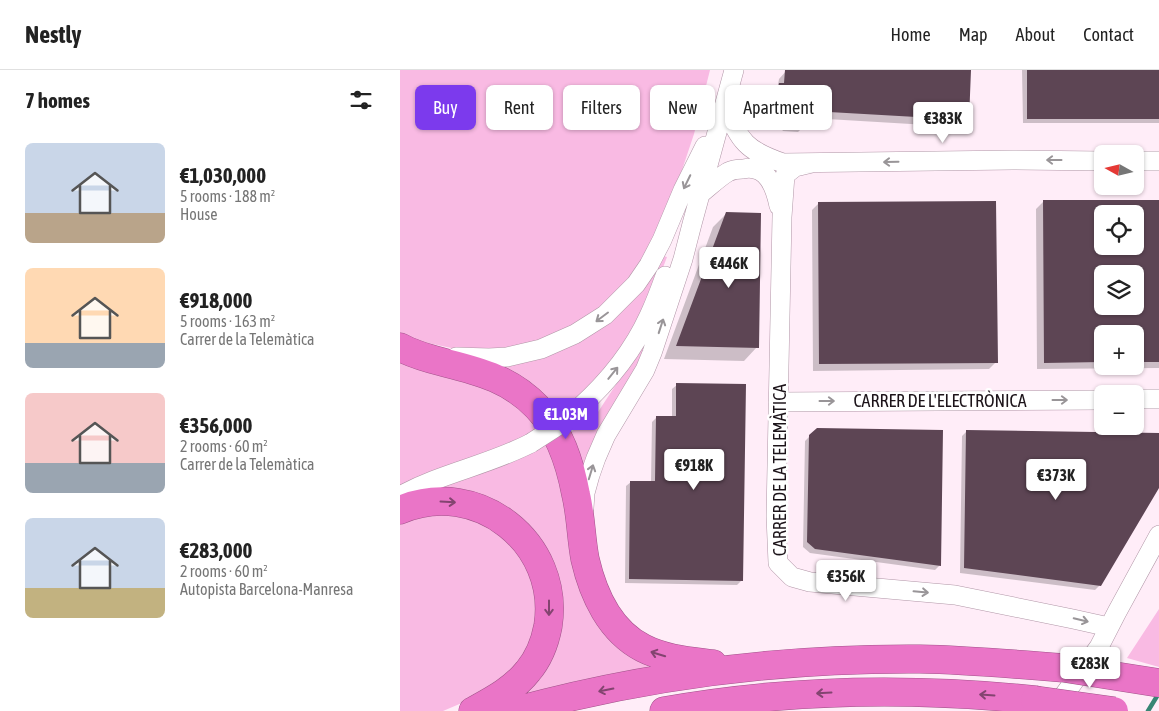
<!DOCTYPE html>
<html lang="en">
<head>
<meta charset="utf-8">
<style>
  body { margin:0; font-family:"Asap Condensed",sans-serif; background:#f2f2f2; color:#222; height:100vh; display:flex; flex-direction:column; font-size:19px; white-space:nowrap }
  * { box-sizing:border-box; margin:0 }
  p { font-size:16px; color:#767676 }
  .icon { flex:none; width:28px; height:28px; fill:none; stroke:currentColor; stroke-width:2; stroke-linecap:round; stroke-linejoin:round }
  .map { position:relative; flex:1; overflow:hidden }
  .drawer { display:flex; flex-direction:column; background:#fff; width:400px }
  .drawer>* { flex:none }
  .guide { position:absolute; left:15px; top:15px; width:475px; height:45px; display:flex; gap:10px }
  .needle { width:32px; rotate:278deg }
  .controls { position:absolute; left:694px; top:75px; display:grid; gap:10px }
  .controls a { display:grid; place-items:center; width:50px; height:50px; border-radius:8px; background:#fff; box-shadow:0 1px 4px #0004; font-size:25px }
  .price { position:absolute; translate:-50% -42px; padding:0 11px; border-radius:5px; background:#fff; color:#222; font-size:16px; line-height:32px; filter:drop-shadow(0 1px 2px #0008) }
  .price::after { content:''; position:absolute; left:50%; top:30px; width:15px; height:11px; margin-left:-8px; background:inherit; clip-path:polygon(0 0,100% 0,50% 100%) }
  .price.active { background:#7c3aed; color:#fff }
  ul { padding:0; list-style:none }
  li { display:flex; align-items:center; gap:15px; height:125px; padding:0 25px }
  li span { display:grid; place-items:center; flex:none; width:140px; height:100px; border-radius:8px; color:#555 }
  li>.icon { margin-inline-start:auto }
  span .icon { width:60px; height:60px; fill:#fffc; stroke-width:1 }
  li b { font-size:21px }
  h2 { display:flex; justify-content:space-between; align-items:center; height:60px; padding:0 25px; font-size:21px }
  .pill { padding:0 18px; border-radius:8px; background:#fff; box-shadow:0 1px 4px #0004; font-size:18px; line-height:45px }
  .pill.active { background:#7c3aed; color:#fff }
  header { display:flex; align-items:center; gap:30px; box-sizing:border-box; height:70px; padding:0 25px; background:#fff; border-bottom:1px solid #e0e0e0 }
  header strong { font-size:24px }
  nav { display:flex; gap:28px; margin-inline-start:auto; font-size:18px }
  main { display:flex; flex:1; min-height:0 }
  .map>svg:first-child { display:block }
</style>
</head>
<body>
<header>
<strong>Nestly</strong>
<nav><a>Home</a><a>Map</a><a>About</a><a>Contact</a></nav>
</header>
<main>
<section class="drawer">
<h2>7 homes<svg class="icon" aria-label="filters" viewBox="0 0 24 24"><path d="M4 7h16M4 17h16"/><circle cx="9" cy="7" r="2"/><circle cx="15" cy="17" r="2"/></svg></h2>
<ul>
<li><span style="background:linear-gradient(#c9d6e8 70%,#b9a48a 0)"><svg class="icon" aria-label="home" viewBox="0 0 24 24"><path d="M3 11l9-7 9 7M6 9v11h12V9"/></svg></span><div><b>€1,030,000</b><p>5 rooms · 188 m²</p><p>House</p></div></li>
<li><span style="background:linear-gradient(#ffd9b3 75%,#9aa5b1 0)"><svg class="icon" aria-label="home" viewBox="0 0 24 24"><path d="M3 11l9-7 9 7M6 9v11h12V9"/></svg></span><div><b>€918,000</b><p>5 rooms · 163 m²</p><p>Carrer de la Telemàtica</p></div></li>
<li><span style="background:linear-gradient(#f6c9c9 70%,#9aa5b1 0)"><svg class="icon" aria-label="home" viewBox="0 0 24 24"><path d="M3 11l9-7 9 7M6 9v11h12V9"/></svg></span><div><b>€356,000</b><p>2 rooms · 60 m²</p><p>Carrer de la Telemàtica</p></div></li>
<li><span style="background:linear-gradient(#c9d6e8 70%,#c2b280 0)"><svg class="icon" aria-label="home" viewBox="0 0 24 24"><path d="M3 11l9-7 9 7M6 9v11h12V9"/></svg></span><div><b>€283,000</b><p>2 rooms · 60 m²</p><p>Autopista Barcelona-Manresa</p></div></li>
</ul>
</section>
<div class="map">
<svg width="759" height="641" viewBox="0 0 759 641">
  <rect width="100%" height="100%" fill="#ffedf8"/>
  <path fill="#f9bae3" d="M0,0H310L294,64L270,136L233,208L192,246L143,271L114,278L84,280L56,279L23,272L0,263Z
    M263,186L267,187L253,224L227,275L178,330L154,345L98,294L142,286Z
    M251,261L240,293L180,403L167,365L198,342Z
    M0,288L87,312L143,354L115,374L0,420Z
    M152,370L171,449L248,593V599L120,628L130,611L143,485L34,417Z
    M18,441L85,449L132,498L139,560L117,600L83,624L43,641H0V448Z
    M759,539V597L727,588Z"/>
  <path fill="#0003" fill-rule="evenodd" d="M387,0H570L568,49L561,57L427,49L420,58L411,57L409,60L401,59L398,62L383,61L374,49L375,34L371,33L372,22L378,15L379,9Z
    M622,0H759V53H623Z
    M759,131V298L637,299L636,139L643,132ZM702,144H735V176H702ZM702,204H735V236H702ZM702,264H735V296H702Z
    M419,133L596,292L589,299L413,301L412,140Z
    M326,144L357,277L344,291L264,289L313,157Z
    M277,315L342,510L337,515L225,513L226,416L231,412H251L252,352L257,347H272V319Z
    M417,359L540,495L535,500L410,483L403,477L405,371Z
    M567,361L759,365V416L700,515L695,520L560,503L562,366Z"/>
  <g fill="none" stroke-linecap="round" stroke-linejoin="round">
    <path stroke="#378674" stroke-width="4.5" d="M748,641L759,623"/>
  </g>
  <path fill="#5d4554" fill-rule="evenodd" d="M385,0H571L569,50L429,42L428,51H417V53L406,52V56L390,55L380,41L381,27H377L379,13H384Z
    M627,0H759V49H627Z
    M643,130H759V292H735V264H702V292L644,293ZM702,144H735V176H702ZM702,204H735V236H702Z
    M596,131L598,293L419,294L418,132Z
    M326,142L361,143L359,278L276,276Z
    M276,313L346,314L343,511L229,509L230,411H255L256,346H276Z
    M417,358L543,360L541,496L415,479L407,472L409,365Z
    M566,360L759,363V418L701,516L564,498Z"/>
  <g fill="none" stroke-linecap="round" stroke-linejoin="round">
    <defs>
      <path id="minor" d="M325,37C341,72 345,80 383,93L613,90L702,91
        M735,91H759
        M412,93L395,97L385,105L382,147L376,446L378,493L392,507L410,512L555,525L673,549L709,557
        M300,124C309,117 318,108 328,102C332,100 338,99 343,99C367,94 375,117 379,136
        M56,287L89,288L107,287L141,279L175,264L205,245L236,214L249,195L262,170L283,120L305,76
        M735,329H759
        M378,332L702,330
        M179,338C208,312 233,281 249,246C255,233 260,220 265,206
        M0,426C41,403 89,395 131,373
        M184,438L185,423L190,405L196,388L206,365L245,300L252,283L283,189L292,154L334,0
        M653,640L699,577L717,542L759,465"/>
      <path id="highway" d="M0,277C14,285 31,289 46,293C82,302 111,310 137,337C160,361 170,393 176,425C181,446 181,468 185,489C193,524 210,561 243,578C264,589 290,591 313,594
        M0,440C77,407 161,473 148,556C145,572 139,588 128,601C114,619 93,630 73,641
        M115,641C247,605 384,588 520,589C568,590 616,594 664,598
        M264,641C387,619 511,617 635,630"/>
    </defs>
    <use href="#minor" stroke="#b196a7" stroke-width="20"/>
    <use href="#highway" stroke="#a2538a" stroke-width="29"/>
    <use href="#minor" stroke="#fff" stroke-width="19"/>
    <use href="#highway" stroke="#ea75c7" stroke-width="28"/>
    <defs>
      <path id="minor-bridge" d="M131,373L162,353L179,338"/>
      <path id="highway-bridge" d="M664,598L759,613
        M635,630L714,641"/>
    </defs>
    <use href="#minor-bridge" stroke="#b196a7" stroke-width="20" stroke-linecap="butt"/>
    <use href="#highway-bridge" stroke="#a2538a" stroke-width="29" stroke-linecap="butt"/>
    <use href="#minor-bridge" stroke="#fff" stroke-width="19"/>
    <use href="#highway-bridge" stroke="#ea75c7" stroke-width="28"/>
  </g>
  <defs><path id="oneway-shaft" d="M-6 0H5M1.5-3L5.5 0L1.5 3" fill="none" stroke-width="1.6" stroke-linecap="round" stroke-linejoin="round" transform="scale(1.25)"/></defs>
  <g stroke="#999598">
    <use href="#oneway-shaft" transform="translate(654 90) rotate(-180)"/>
    <use href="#oneway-shaft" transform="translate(491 92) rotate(179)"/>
    <use href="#oneway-shaft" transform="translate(287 112) rotate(116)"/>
    <use href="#oneway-shaft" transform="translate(202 247) rotate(143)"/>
    <use href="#oneway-shaft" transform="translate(261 256) rotate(-72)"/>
    <use href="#oneway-shaft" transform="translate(213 303) rotate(-51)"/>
    <use href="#oneway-shaft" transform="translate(660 330)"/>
    <use href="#oneway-shaft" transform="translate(427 331)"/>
    <use href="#oneway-shaft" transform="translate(191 402) rotate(-73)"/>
    <use href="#oneway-shaft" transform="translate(521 522) rotate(5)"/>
    <use href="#oneway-shaft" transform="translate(681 550) rotate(13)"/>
  </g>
  <g stroke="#834470">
    <use href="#oneway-shaft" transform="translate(48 432) rotate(3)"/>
    <use href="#oneway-shaft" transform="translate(149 538) rotate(90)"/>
    <use href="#oneway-shaft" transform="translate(258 584) rotate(-163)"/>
    <use href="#oneway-shaft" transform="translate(206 620) rotate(169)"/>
    <use href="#oneway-shaft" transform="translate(424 623) rotate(177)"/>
    <use href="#oneway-shaft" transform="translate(587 625) rotate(-176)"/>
  </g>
  <g text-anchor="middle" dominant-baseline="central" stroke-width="5" stroke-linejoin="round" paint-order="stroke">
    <g font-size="18" fill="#1c1319" stroke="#fff">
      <text x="540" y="330">CARRER DE L'ELECTRÒNICA</text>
      <text transform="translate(379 400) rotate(-90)">CARRER DE LA TELEMÀTICA</text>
    </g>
  </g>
</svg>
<div class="controls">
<a><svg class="needle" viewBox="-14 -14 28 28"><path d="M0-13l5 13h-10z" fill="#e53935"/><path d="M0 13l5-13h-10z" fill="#767676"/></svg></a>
<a><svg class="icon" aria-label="locate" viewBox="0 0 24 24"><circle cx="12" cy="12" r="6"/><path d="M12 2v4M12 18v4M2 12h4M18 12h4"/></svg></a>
<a><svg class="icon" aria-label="layers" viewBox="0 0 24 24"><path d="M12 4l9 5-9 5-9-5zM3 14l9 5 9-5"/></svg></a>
<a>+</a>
<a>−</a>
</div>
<b class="price" style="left:543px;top:74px">€383K</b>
<b class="price" style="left:329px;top:219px">€446K</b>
<b class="price active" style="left:166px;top:370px">€1.03M</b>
<b class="price" style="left:294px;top:421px">€918K</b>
<b class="price" style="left:656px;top:431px">€373K</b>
<b class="price" style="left:446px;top:532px">€356K</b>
<b class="price" style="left:690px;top:619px">€283K</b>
<div class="guide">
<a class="pill active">Buy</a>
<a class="pill">Rent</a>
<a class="pill">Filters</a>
<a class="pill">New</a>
<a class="pill">Apartment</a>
</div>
</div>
</main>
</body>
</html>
